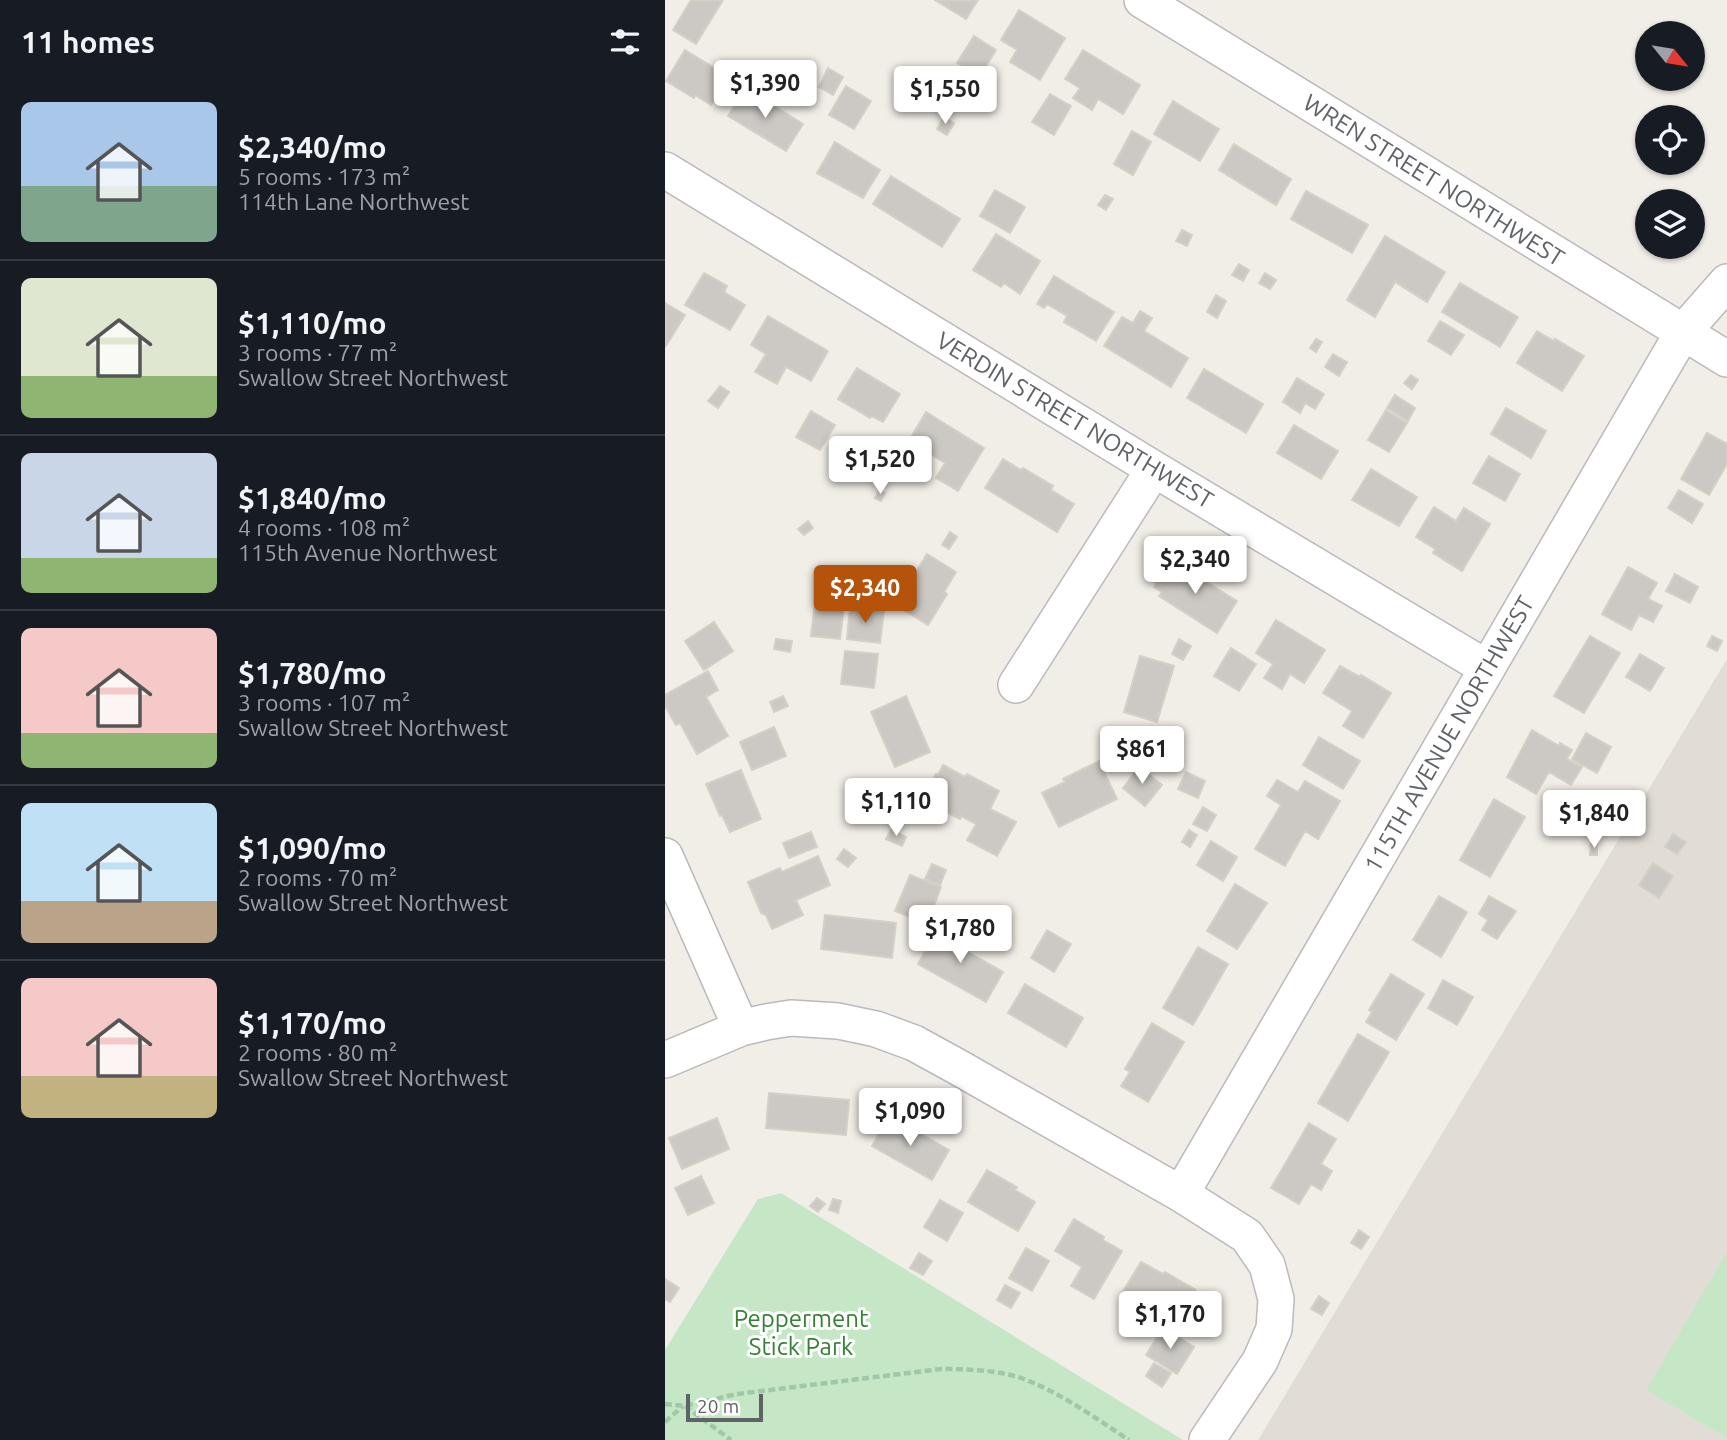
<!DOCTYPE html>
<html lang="en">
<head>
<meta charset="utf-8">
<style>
  body { margin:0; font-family:Ubuntu,sans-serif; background:#20242c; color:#f1f3f6; height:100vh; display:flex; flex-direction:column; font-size:26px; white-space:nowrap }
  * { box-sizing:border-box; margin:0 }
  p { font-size:23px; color:#9ea1a6 }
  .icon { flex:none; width:38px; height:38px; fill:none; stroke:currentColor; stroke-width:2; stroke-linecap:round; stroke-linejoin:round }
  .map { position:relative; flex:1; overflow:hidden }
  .sheet { display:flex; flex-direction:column; background:#171b24; width:665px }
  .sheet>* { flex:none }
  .needle { width:46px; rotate:120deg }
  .buttons { position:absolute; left:970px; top:21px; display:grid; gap:14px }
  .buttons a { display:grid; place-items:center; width:70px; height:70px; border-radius:50%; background:#171b24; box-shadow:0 2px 5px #0004; font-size:35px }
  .scale { position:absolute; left:21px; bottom:18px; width:77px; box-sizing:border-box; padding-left:7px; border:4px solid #5f6367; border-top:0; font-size:19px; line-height:24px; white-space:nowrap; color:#5f6367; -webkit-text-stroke:5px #fff; paint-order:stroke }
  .price { position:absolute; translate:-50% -60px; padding:0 16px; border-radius:7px; background:#fff; color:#222; font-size:23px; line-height:46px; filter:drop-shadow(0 2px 4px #0008) }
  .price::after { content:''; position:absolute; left:50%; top:42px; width:21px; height:16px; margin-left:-10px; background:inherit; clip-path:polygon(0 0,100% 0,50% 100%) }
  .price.current { background:#b45309; color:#fff }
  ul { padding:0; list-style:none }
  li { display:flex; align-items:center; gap:21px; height:175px; padding:0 21px }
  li+li { border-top:2px solid #363941 }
  li span { display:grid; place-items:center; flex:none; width:196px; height:140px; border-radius:10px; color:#555 }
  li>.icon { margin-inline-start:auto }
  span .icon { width:84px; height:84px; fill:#fffc; stroke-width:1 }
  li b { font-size:30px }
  h2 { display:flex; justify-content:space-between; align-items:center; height:84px; padding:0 21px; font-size:30px }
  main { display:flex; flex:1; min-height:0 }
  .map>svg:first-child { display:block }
</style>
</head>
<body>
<main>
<section class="sheet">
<h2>11 homes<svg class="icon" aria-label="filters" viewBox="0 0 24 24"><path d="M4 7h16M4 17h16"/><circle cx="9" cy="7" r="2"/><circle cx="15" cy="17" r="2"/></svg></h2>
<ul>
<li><span style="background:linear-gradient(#a9c7e8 60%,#7fa58c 0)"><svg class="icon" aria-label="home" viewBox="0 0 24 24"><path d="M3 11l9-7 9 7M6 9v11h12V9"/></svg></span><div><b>$2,340/mo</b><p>5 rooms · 173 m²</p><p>114th Lane Northwest</p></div></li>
<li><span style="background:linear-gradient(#dfe7d0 70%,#8fb573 0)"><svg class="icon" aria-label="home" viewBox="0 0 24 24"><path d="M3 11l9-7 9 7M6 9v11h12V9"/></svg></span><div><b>$1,110/mo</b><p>3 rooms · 77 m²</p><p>Swallow Street Northwest</p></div></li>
<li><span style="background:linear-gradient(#c9d6e8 75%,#8fb573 0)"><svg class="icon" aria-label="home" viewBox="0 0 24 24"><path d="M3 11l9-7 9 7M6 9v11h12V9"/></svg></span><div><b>$1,840/mo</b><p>4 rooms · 108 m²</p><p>115th Avenue Northwest</p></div></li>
<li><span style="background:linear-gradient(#f6c9c9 75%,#8fb573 0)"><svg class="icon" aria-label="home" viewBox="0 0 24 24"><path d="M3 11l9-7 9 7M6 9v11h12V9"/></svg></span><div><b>$1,780/mo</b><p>3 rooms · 107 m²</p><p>Swallow Street Northwest</p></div></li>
<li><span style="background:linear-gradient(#bfe0f5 70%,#b9a48a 0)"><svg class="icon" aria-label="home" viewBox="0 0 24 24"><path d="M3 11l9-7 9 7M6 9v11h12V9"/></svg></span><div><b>$1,090/mo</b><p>2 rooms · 70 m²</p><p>Swallow Street Northwest</p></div></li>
<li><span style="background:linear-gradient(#f6c9c9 70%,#c2b280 0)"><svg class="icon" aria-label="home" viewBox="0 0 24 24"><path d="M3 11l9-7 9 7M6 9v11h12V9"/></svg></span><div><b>$1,170/mo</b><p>2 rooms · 80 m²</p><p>Swallow Street Northwest</p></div></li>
</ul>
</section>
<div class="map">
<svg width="1062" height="1440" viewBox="0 0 1062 1440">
  <rect width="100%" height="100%" fill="#f1eee7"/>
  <path fill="#e1ddd6" d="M1062,659V1440H593Z"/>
  <path fill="#c6e7c5" d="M116,1193L518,1440H0V1350L93,1199Z
    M1062,1252V1438L981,1390Z"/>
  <path fill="#ccc9c4" stroke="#d5d0c6" stroke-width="2" d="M26,0H58L31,44L8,30Z
    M270,0H313L301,19Z
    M354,10L400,38L375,80L345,62L352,50L336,40Z
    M309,36L331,50L315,76L292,63Z
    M20,50L64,77L46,105L30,95L29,98L1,81Z
    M418,50L475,85L458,114L433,99L427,110L408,98L415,88L400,79Z
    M163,68L178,77L168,95L154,87Z
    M181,86L206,101L189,129L164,115Z
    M80,88L138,124L121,151L63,116Z
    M250,92L262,99L255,110L243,103Z
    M385,94L406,106L389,135L367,122Z
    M508,101L554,129L535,161L489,134Z
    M279,117L289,123L282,135L272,129Z
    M467,131L486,142L468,175L449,164Z
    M170,142L215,170L198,198L152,173Z
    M569,144L626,179L611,205L554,170Z
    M226,176L295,219L277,247L208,204Z
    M330,190L360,207L345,233L315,216Z
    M641,191L703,225L687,253L626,219Z
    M440,195L448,199L441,210L433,205Z
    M517,230L527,235L522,246L511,241Z
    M331,234L375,261L355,294L339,283L336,287L308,270Z
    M720,236L780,272L762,302L730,282L710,317L682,300Z
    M574,264L584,270L578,281L567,275Z
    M39,273L62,286L59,292L80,305L65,330L20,305Z
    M600,273L611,280L605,289L594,283Z
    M389,276L449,312L431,341L399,322L402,316L382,304L379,308L372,304Z
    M795,283L853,317L835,347L777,312Z
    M551,295L561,301L552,318L542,312Z
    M0,303L20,315L1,346L0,345Z
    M475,311L487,318L479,331L523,358L506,387L439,346L457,317L468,323Z
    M103,316L163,351L146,381L121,367L112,384L90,372L101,354L86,345Z
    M775,321L799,335L786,355L763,341Z
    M872,331L889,341L890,339L919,356L897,391L852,363Z
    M651,339L657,342L651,352L645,348Z
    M668,354L682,362L674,376L660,367Z
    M192,368L235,394L218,422L207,416L205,418L173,399Z
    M539,369L598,404L581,433L522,398Z
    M746,375L753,380L747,389L739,383Z
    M632,378L659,394L650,409L640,403L635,413L618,402Z
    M55,386L64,392L53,408L43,401Z
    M730,395L750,408L743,421L722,408Z
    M841,408L881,431L866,458L826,434Z
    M721,410L742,423L724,452L703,440Z
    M146,411L170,425L155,450L131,437Z
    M261,412L319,448L293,491L271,478L280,463L244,441Z
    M629,425L673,451L656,479L612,453Z
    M1042,433L1062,444V464L1044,495L1016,479Z
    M824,456L855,474L840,501L808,483Z
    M338,459L356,470L358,468L388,486L386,490L409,504L392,532L320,488Z
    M706,469L752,497L734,526L687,500Z
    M214,490L220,493L216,501L210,498Z
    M1014,490L1038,504L1027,523L1003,508Z
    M769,507L791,521L799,508L825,524L797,571L768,553L770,549L751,537Z
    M143,521L148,528L139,535L133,529Z
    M285,532L292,537L284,549L277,545Z
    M262,554L291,572L279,592L282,594L263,625L231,605Z
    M504,559L572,601L552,633L494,596L497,592L489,587L502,566L500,565Z
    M963,567L992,583L983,599L997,606L988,622L974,615L966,630L937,614Z
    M1010,574L1033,587L1025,603L1001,591Z
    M150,603L179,606L175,639L146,636Z
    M185,607L219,611L215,643L182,639Z
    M611,620L660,650L639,683L625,674L617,689L599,678L608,664L591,653Z
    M49,622L68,651L39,670L20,641Z
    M925,636L955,653L919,713L889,696Z
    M1047,636L1057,641L1052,651L1042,646Z
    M111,639L127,641L125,652L109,649Z
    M514,639L526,646L518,660L507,654Z
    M566,648L591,664L574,691L549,676Z
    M180,651L213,654L209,688L176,684Z
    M975,654L999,668L985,691L961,677Z
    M475,656L509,666L492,722L459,712Z
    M675,666L695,677L696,675L726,693L698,738L678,726L687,711L658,693Z
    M43,671L53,690L41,697L63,736L32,754L15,723L11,725L0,706V695Z
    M118,696L123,706L109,712L105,702Z
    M241,696L265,752L230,767L206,712Z
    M109,727L121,756L87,770L75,742Z
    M485,727L514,735L505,766L476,758Z
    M867,730L894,746L895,743L907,750L902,759L917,767L906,785L884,772L871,794L842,777Z
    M921,733L946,747L932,773L907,759Z
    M654,737L695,761L678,789L638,765Z
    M434,761L452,799L394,827L377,793L400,782L398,779Z
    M278,765L300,777L302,774L334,791L325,809L351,822L332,856L302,840L311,824L296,816L295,819L258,800L271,774L273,775Z
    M474,767L497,785L480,806L458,788Z
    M76,770L96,819L65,832L57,815L55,816L41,784Z
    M521,772L540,781L533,798L513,789Z
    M612,780L633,792L640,781L675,801L653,839L640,831L620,866L590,849L616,805L602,796Z
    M829,799L860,817L825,877L795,860Z
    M538,807L551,815L542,831L528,824Z
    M226,830L241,837L237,846L221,839Z
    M524,830L532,835L525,847L517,842Z
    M146,832L152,847L124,858L118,843Z
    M1008,834L1021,842L1012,854L1000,847Z
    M546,841L572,857L558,881L532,865Z
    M926,844H932V855H925Z
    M179,849L191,858L183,867L172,859Z
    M153,856L165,885L131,900L138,915L107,929L101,915L96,913L83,882L115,868L117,872Z
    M988,863L1008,876L994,898L974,885Z
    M267,864L281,870L275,885L260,879Z
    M245,875L276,887L262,924L230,911Z
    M570,884L602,903L572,949L542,931Z
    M774,896L802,912L776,957L748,940Z
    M824,896L851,911L832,939L817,930L823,920L814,914Z
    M160,915L231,923L227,958L156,949Z
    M286,928L307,939L301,951L338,972L321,1002L253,964L269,934L280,940Z
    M382,930L406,944L389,972L366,958Z
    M533,947L563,964L528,1025L498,1008Z
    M726,974L759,994L731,1040L701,1022L707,1012L704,1010Z
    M778,980L808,997L792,1025L763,1008Z
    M360,984L418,1018L401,1047L343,1013Z
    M487,1023L519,1042L483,1102L456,1086L465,1072L460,1069Z
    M693,1034L724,1052L683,1121L653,1103Z
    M104,1093L184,1100L181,1135L101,1128Z
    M224,1115L284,1150L267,1180L207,1146Z
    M52,1118L64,1149L17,1169L4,1138Z
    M644,1123L671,1139L656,1164L667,1171L656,1190L646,1184L634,1204L606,1188Z
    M322,1170L352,1187L350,1190L370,1202L353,1231L303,1202Z
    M36,1176L49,1203L23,1215L10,1188Z
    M152,1198L160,1204L153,1212L145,1206Z
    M168,1199L176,1201L173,1213L164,1210Z
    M275,1200L298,1213L282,1241L259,1227Z
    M409,1219L439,1237L438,1240L457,1251L429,1299L406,1286L417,1267L390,1251Z
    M694,1230L704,1237L696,1249L686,1243Z
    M361,1248L384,1261L367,1291L344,1278Z
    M254,1253L267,1261L258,1275L245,1268Z
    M476,1262L498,1274L500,1272L531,1290L511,1324L457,1293Z
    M0,1279L14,1288L5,1302L0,1299Z
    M340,1285L355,1293L346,1308L332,1300Z
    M654,1296L664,1303L657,1315L646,1309Z
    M498,1328L529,1347L512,1374L481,1355Z
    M489,1363L506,1373L497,1387L481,1376Z"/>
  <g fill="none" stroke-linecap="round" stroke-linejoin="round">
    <defs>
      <path id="minor" d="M477,0L1062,359
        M0,170L489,469L822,668
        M351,685L489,469
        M0,856L76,1028
        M0,1060L76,1028L101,1022L126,1018L173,1021L211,1029L249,1043L291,1066L516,1194L582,1236L602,1265L611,1299L609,1329L595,1361L542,1440
        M516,1194L1018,332L1062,282"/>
    </defs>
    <use href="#minor" stroke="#b8babe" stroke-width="38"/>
    <path stroke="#9ec8a8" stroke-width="4.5" stroke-dasharray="7 3.5" stroke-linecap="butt" d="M0,1404L19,1406L72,1394L276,1369C302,1369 331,1370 356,1378C395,1392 430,1418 464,1440
      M20,1406L66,1440
      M0,1422L18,1406"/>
    <use href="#minor" stroke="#fff" stroke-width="35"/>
  </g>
  <g text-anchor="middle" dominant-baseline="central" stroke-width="6" stroke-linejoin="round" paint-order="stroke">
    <g font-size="24" fill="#5f6367" stroke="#fff">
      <text transform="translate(769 180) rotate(32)">WREN STREET NORTHWEST</text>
      <text transform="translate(410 420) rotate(31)">VERDIN STREET NORTHWEST</text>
      <text transform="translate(784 734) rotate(-60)">115TH AVENUE NORTHWEST</text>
    </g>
    <g font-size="24" fill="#348135" stroke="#fff">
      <text x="136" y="1318">Pepperment<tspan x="136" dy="28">Stick Park</tspan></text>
    </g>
  </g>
</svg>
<div class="buttons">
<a><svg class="needle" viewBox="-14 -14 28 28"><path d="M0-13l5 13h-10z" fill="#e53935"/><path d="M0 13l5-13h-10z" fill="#9ea1a6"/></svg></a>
<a><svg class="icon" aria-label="locate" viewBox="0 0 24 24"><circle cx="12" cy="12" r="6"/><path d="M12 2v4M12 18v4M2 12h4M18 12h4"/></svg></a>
<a><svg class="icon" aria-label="layers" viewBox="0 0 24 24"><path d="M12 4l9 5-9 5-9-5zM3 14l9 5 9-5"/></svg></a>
</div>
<div class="scale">20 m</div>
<b class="price" style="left:100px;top:120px">$1,390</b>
<b class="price" style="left:280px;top:126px">$1,550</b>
<b class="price" style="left:215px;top:496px">$1,520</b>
<b class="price" style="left:530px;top:596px">$2,340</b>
<b class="price current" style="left:200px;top:625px">$2,340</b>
<b class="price" style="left:477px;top:786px">$861</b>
<b class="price" style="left:231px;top:838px">$1,110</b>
<b class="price" style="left:929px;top:850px">$1,840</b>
<b class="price" style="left:295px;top:965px">$1,780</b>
<b class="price" style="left:245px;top:1148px">$1,090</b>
<b class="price" style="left:505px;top:1351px">$1,170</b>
</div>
</main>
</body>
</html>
